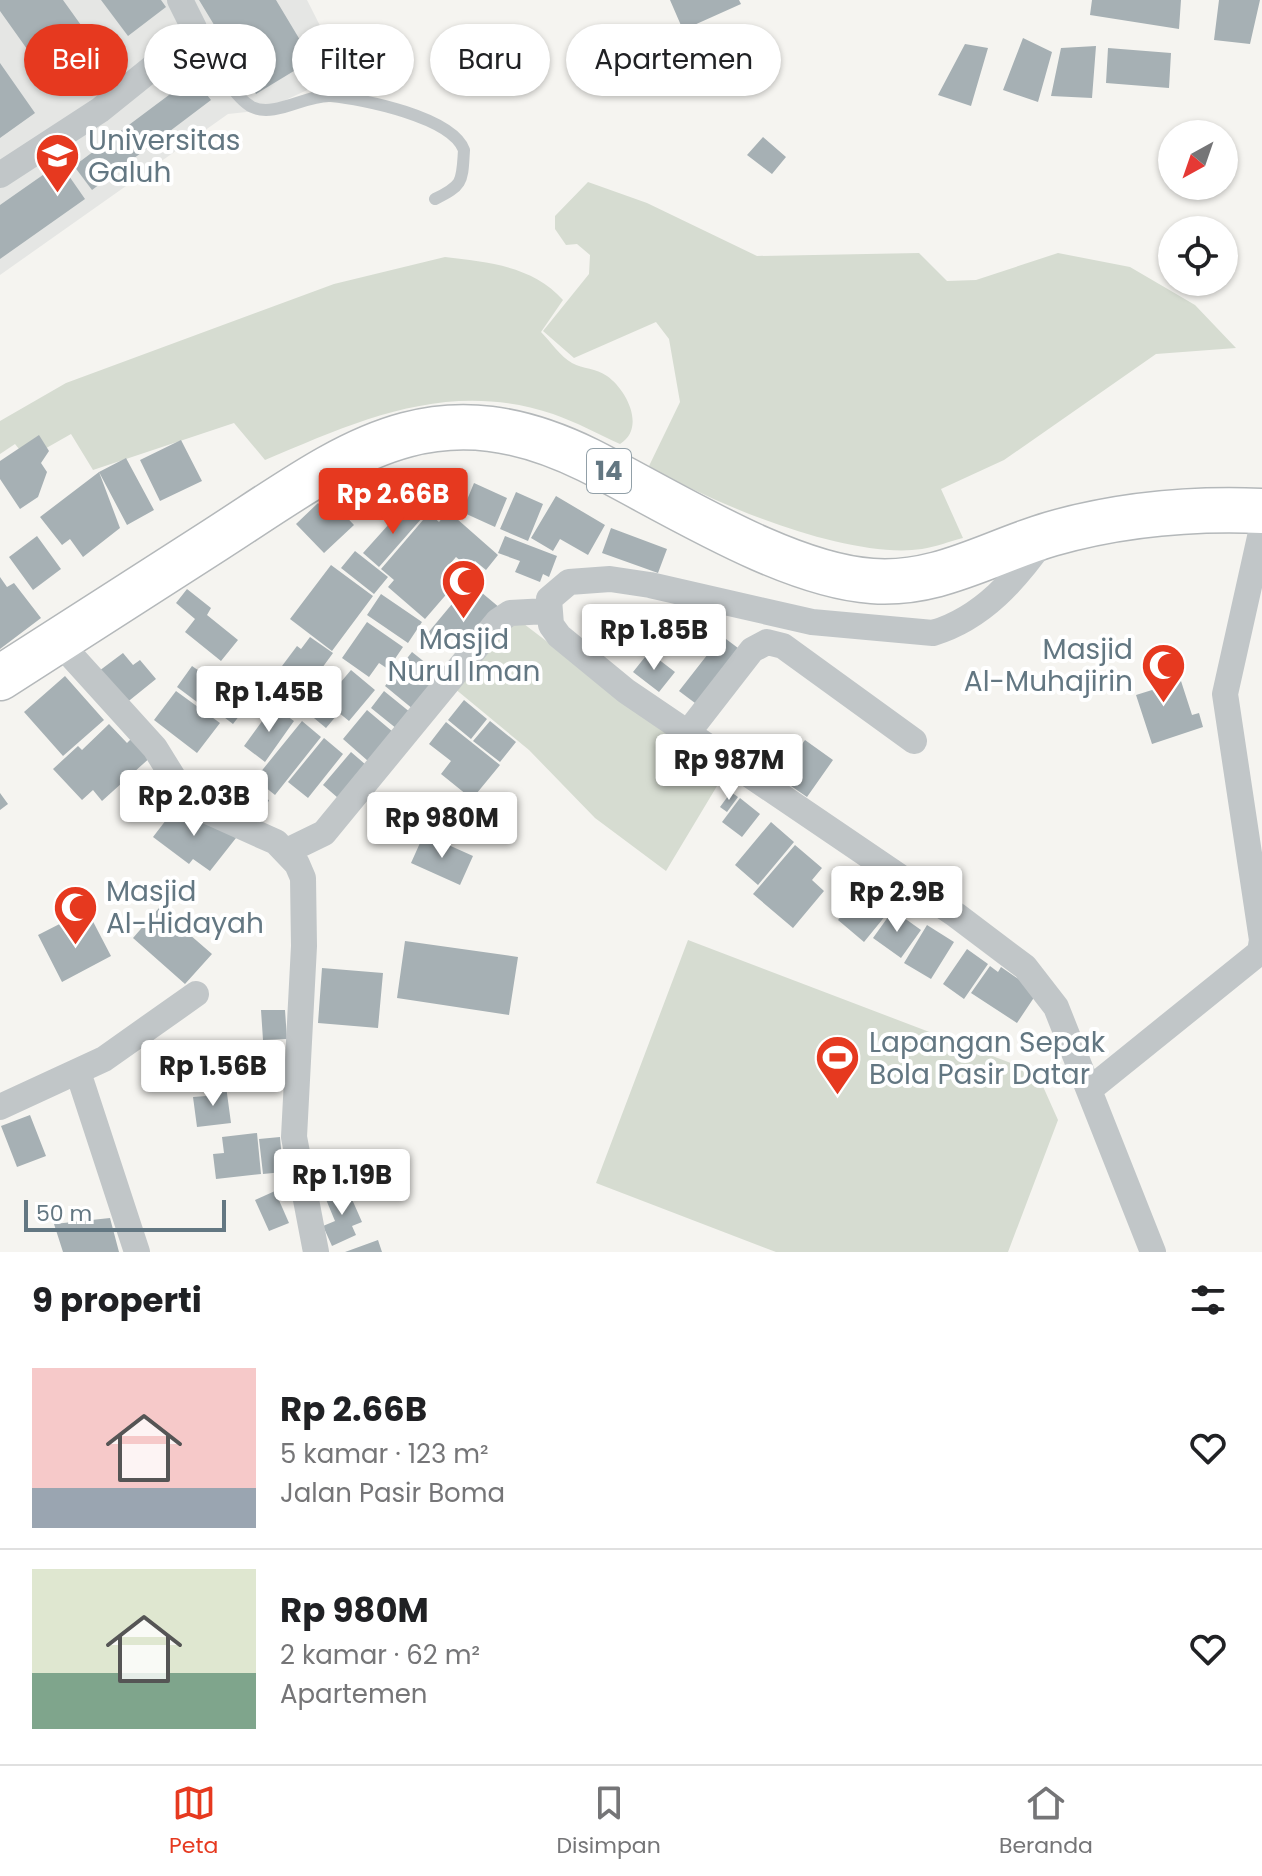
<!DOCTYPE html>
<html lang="id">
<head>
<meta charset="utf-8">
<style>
  body { margin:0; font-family:Poppins,sans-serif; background:#f2f2f2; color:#202124; height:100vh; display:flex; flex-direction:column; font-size:30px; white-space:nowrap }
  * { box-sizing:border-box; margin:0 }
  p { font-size:26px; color:#757577 }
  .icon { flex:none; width:44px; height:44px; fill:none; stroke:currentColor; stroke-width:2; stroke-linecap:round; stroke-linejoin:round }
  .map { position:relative; height:1252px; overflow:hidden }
  .drawer { display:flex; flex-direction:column; background:#fff; flex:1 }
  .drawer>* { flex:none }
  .banner { position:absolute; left:24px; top:24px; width:800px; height:72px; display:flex; gap:16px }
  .needle { width:52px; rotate:220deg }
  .buttons { position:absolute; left:1158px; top:120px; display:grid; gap:16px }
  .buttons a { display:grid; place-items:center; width:80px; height:80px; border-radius:50%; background:#fff; box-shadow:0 2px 6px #0004; font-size:40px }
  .scale { position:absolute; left:24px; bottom:20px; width:202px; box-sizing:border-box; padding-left:8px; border:4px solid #637782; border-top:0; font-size:22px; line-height:28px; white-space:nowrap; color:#637782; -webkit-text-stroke:6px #fff; paint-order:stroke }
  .price { position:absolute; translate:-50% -68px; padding:0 18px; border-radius:8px; background:#fff; color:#222; font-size:26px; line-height:52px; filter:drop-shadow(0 2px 4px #0008) }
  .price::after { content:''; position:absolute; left:50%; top:48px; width:24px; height:18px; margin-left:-12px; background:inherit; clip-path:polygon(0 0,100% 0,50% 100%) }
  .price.current { background:#e6391f; color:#fff }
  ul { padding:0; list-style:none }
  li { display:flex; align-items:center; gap:24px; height:200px; padding:0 32px }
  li+li { border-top:2px solid #e0e0e0 }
  li span { display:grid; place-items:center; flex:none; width:224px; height:160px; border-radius:0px; color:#555 }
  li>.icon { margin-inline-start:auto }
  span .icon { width:96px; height:96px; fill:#fffc; stroke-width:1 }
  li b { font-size:34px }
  h2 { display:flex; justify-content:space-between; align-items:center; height:96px; padding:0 32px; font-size:34px }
  .chip { padding:0 28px; border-radius:36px; background:#fff; box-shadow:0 2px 6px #0004; font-size:28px; line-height:72px }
  .chip.current { background:#e6391f; color:#fff }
  .dock { display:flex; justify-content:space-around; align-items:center; height:112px; border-top:2px solid #e0e0e0; background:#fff; font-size:22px; color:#757577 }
  .dock a { display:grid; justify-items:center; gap:4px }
  .dock .current { color:#e6391f }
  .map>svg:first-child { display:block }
</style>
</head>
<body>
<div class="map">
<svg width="1262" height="1252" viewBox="0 0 1262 1252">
  <rect width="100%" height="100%" fill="#f5f4f0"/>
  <path fill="#e5e6e4" d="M0,0H307L344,73L264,110L228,114L0,275Z"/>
  <path fill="#d6dcd1" d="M588,182L647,203L757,256L919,253L947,281L976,280L1058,253L1130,267L1195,305L1236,348L1156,354L1004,460L941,489L963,538C950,541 936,547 922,549C848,560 713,504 649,466L680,402L669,339L656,322L574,358L543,331L589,274L590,255L577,244L566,245L555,229V216Z
    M445,257C488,262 533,266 563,300L541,332C550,341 561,357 572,363C583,369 596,368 607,376C627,390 646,428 620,444C598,434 576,422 553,414C448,379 360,420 265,460L234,423L93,470L71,434L27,459L15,444L0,454V421L66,383L334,284Z
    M524,624L723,776L666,871L595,818L529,750L454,688L505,625Z
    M688,940L1037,1073L1058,1120L1008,1252H776L596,1183Z"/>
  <path fill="#a6b0b4" d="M0,0H63L106,60L59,94L0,11Z
    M101,0H161L166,7L128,36Z
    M199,0H276L312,60L256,94Z
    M670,0H739L741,4L683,30Z
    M1092,0H1181L1179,29L1090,15Z
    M1219,0H1260L1250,44L1214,40Z
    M1023,38L1052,52L1038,102L1003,90Z
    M965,44L988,48L971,106L938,95Z
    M1096,46L1092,98L1051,96L1061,48Z
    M1108,48L1171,53L1169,88L1106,83Z
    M0,63L35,113L0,138Z
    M193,77L211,100L92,190L74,166Z
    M763,137L786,157L772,174L747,155Z
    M60,163L85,199L0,259V205Z
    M39,435L49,451L41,463L47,472L38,497L20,509L0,479V461Z
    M181,440L202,481L160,501L140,460Z
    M126,458L154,510L127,525L99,472Z
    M99,472L120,528L83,557L70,539L62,545L40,517Z
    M474,483L507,498L495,527L462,512Z
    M516,492L543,504L528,541L500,529Z
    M556,496L605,525L588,555L560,539L553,551L531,538Z
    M318,503L328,514L336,506L354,525L324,553L296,524Z
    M407,504L422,518L379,567L363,553Z
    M448,511L498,555L486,570L475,561L469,568L456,557L444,571L457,582L425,619L388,587L394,580L381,569L429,513L439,522Z
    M611,528L667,549L658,573L602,553Z
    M37,536L61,569L33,590L9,557Z
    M505,536L557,556L549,577L543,574L540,582L515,572L520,561L498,553Z
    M355,551L388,577L374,594L341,568Z
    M331,565L373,596L332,651L290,619Z
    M0,577L7,587L14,583L41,618L0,649Z
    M475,587L500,608L465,650L445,633L437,642L427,634L457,598L463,602Z
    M187,589L211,608L207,615L238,640L221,661L185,632L195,619L176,603Z
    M381,594L422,622L408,643L367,615Z
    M367,622L403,647L388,669L379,663L369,677L342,658Z
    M722,636L742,651L699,706L679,691Z
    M310,637L333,653L306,690L279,670L297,646L301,649Z
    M412,652L447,680L419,714L385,686Z
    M649,652L675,672L659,692L633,672Z
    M123,653L133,665L140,660L156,679L125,704L99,671Z
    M192,666L205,675L213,666L235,684L213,714L177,687Z
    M351,670L375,690L349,721L312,691L328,672L340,683Z
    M274,675L304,696L292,713L262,692Z
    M65,676L104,720L63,756L24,712Z
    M1181,681L1192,715L1199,713L1203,727L1152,744L1136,695Z
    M236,685L253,698L233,724L216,711Z
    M176,691L220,723L197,753L154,720Z
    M384,691L416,717L402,733L371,708Z
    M314,695L337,715L326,728L302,708Z
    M464,700L487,719L471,739L448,720Z
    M273,706L294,721L265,762L244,746Z
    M367,710L393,732L368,761L343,739Z
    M302,721L321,737L275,795L255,779Z
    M490,721L516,742L500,762L473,741Z
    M446,722L500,765L472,799L441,774L451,761L429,744Z
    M109,724L127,743L135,735L153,755L102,801L93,790L82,800L53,769L78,746L82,750Z
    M324,738L343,754L308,798L288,782Z
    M805,740L833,760L807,797L778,777Z
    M351,752L373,771L345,804L323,785Z
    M211,776L269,800L259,825L201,801Z
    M159,778L174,796L152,813L138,795Z
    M731,792L738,797L727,812L720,807Z
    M0,793L8,804L0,810Z
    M740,798L760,814L742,837L722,822Z
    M179,803L236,838L210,871L193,859L189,864L153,837Z
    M771,822L794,842L758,885L735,865Z
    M424,834L473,856L460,885L411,863Z
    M795,845L822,868L812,880L824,891L793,928L753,894Z
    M869,891L887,906L881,912L886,915L864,942L838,920L859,893L864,897Z
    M159,908L212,954L185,984L133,938Z
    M87,910L111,956L62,982L38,935Z
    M893,910L921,930L901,958L873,938Z
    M927,925L954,942L931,979L904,963Z
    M405,941L518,957L509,1015L397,998Z
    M967,949L988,964L964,999L943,984Z
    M990,966L998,972L1001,967L1030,987L1035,996L1017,1023L971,993Z
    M322,968L383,973L378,1028L318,1023Z
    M261,1010H285L287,1039L263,1040Z
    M227,1041L281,1048L276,1085L221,1077Z
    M226,1086L231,1123L197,1127L193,1097L206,1096L205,1089Z
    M30,1115L46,1156L17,1167L1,1126Z
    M257,1133L261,1174L216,1179L213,1154L224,1153L222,1137Z
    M280,1137L283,1172L263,1174L259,1139Z
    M339,1149L344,1172L317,1178L312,1155Z
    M347,1188L362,1222L352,1226L356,1235L332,1246L323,1226L335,1221L325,1197Z
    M275,1191L289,1223L269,1231L255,1200Z
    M110,1218L119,1252H63L54,1224Z
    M378,1240L382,1252H345Z"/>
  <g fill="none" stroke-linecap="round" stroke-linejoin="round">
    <defs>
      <path id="highway" d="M0,678C72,632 143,586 215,540C344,457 429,382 588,460C668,500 784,575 872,581C938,586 990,552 1051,534C1121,514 1190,508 1262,511"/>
    </defs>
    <use href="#highway" stroke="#b4b8ba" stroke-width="47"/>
    <path stroke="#c1c6c8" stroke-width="12" d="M194,28C207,49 232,97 252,107C275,118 307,94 331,96C363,99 452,117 464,150C462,181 464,185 435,199"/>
    <path stroke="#c1c6c8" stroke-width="26" d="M0,175L100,110L187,40L194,28L180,0
      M1045,538C1016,579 983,618 933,633L812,622L650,585L610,579L569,582L549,599L551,625L559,636L626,691L956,915L1025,967L1056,1007L1153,1252
      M58,641L155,748L189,803L276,842L297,864L303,878L304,946L294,1137L316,1252
      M686,735L752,650L767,642L783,646L914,741
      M287,851L324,833L498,621L510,613L547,611
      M78,1072L137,1252
      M1089,1090L1260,952L1262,940L1225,694L1262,528
      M0,1107L104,1059L196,994"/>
    <use href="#highway" stroke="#fff" stroke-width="44"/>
  </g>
  <defs>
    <symbol id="university-pin" viewBox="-11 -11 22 30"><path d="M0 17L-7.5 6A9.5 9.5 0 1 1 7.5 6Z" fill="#e6391f" stroke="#fff"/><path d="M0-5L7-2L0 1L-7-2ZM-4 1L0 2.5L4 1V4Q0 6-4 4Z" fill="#fff"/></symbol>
    <symbol id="mosque-pin" viewBox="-11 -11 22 30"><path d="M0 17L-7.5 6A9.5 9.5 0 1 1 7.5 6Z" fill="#e6391f" stroke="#fff"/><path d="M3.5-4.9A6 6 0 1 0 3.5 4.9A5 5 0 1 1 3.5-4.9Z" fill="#fff"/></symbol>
    <symbol id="stadium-pin" viewBox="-11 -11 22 30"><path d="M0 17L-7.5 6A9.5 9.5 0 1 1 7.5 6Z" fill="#e6391f" stroke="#fff"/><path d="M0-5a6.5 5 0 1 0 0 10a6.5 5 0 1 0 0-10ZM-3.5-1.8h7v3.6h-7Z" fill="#fff"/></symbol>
  </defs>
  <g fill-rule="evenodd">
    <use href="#university-pin" x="32" y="130" width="51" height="69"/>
    <use href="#mosque-pin" x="438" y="556" width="51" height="69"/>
    <use href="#mosque-pin" x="1138" y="640" width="51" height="69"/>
    <use href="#mosque-pin" x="50" y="882" width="51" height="69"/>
    <use href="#stadium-pin" x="812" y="1032" width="51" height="69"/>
  </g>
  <g text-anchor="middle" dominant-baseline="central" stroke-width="8" stroke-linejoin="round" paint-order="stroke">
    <rect fill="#fff" stroke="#92a0a8" stroke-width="2" x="587" y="449" width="44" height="44" rx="6"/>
    <g font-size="26" font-weight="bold" fill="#637782">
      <text x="609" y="471">14</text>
    </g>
    <g font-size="28" fill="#637782" stroke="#fff" text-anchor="start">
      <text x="88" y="140">Universitas<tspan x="88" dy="32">Galuh</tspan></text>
      <text x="464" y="639" text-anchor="middle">Masjid<tspan x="464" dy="32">Nurul Iman</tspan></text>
      <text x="1133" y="649" text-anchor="end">Masjid<tspan x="1133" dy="32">Al-Muhajirin</tspan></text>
      <text x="106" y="891">Masjid<tspan x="106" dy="32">Al-Hidayah</tspan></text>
      <text x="869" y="1042">Lapangan Sepak<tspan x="869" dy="32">Bola Pasir Datar</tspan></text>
    </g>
  </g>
</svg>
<div class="buttons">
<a><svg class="needle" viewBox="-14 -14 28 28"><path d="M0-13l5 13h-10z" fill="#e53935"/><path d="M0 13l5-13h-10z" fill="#757577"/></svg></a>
<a><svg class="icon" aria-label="locate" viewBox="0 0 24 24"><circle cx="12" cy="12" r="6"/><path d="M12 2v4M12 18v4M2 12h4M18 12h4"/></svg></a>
</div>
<div class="scale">50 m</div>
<b class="price current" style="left:393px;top:536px">Rp 2.66B</b>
<b class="price" style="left:654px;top:672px">Rp 1.85B</b>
<b class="price" style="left:269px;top:734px">Rp 1.45B</b>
<b class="price" style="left:729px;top:802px">Rp 987M</b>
<b class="price" style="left:194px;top:838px">Rp 2.03B</b>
<b class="price" style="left:442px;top:860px">Rp 980M</b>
<b class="price" style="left:897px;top:934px">Rp 2.9B</b>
<b class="price" style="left:213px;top:1108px">Rp 1.56B</b>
<b class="price" style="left:342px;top:1217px">Rp 1.19B</b>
<div class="banner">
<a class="chip current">Beli</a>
<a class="chip">Sewa</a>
<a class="chip">Filter</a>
<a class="chip">Baru</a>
<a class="chip">Apartemen</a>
</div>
</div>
<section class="drawer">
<h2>9 properti<svg class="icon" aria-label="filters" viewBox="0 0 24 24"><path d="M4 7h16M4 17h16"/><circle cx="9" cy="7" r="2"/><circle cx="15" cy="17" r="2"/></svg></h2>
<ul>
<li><span style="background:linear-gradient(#f6c9c9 75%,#9aa5b1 0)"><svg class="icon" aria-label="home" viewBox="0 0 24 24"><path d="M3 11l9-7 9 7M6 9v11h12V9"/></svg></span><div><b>Rp 2.66B</b><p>5 kamar · 123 m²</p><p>Jalan Pasir Boma</p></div><svg class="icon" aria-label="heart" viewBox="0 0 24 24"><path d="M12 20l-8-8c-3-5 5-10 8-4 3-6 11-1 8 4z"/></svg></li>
<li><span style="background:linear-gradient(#dfe7d0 65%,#7fa58c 0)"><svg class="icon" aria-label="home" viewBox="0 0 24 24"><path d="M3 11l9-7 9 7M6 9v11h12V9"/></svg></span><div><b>Rp 980M</b><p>2 kamar · 62 m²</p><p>Apartemen</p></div><svg class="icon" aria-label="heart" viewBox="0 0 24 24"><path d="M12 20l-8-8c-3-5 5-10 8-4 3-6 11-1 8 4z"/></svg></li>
</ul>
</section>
<nav class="dock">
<a class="current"><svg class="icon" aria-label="map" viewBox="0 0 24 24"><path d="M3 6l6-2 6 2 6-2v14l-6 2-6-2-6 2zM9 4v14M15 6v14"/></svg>Peta</a>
<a><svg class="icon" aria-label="saved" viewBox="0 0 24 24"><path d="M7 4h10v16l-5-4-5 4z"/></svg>Disimpan</a>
<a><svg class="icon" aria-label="home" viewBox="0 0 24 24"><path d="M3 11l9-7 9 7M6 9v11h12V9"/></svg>Beranda</a>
</nav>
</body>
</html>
